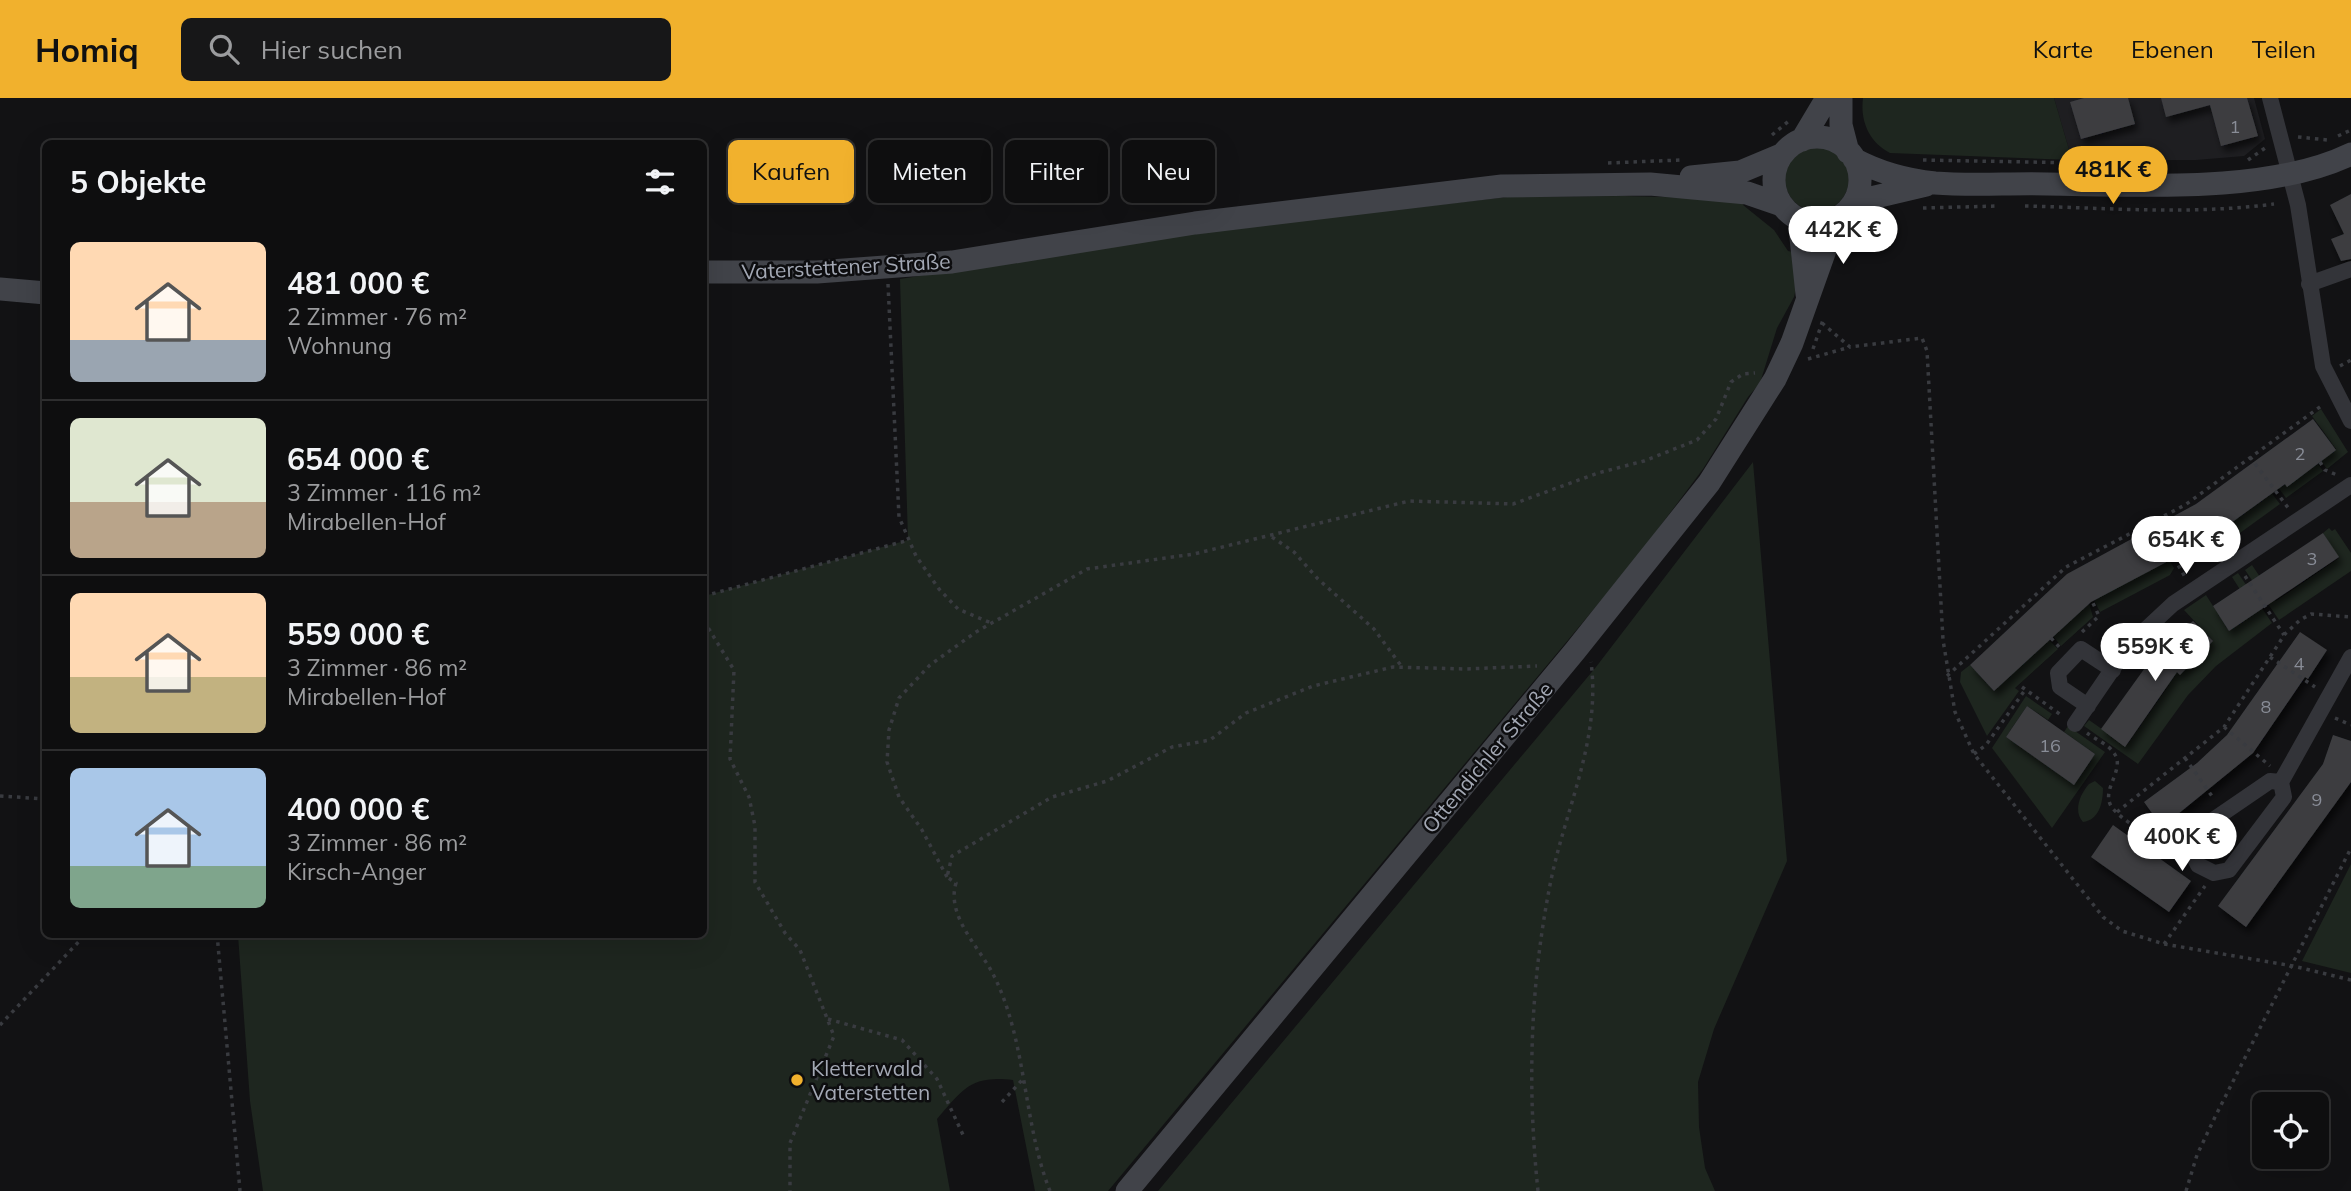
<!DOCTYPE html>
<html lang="de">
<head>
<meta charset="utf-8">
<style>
  body { margin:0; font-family:Mulish,sans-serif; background:#171718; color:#f1f3f6; height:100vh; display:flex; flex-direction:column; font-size:26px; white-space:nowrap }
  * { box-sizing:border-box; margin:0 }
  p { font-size:23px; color:#9b9c9e }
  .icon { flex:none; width:38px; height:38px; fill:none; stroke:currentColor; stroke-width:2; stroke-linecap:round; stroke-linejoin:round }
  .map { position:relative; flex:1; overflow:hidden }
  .panel { position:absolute; left:42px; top:42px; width:665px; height:798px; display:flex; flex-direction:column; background:#0e0e0f; border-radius:10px; box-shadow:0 7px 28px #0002,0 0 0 2px #2e2e2f }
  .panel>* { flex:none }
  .guide { position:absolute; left:728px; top:42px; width:665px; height:63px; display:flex; gap:14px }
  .buttons { position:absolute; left:2252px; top:994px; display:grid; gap:14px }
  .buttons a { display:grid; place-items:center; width:77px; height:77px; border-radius:10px; background:#0e0e0f; box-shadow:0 7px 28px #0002,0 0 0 2px #2e2e2f; font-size:35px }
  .price { position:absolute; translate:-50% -60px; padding:0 16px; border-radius:24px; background:#fff; color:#222; font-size:23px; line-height:46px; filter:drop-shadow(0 2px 4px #0008) }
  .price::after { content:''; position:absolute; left:50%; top:42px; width:21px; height:16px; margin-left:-10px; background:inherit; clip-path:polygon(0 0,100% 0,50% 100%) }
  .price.on { background:#f1b12d; color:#111 }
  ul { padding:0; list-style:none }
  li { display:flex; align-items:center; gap:21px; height:175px; padding:0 28px }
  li+li { border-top:2px solid #2e2e2f }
  li span { display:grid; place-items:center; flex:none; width:196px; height:140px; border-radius:10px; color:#555 }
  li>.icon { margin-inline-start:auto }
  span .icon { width:84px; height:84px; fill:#fffc; stroke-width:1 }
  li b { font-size:30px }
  h2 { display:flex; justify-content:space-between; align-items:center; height:84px; padding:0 28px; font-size:30px }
  .tag { padding:0 24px; border-radius:10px; background:#0e0e0f; box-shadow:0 7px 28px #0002,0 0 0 2px #2e2e2f; font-size:24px; line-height:63px }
  .tag.on { background:#f1b12d; color:#111 }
  header { display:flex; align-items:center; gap:42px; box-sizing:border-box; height:98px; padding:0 35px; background:#f1b12d; color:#111 }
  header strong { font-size:33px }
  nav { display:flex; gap:38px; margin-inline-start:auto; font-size:24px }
  .search { width:490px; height:63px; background:#171718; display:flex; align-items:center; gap:18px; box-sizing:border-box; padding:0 24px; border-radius:10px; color:#9b9c9e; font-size:26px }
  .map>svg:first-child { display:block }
</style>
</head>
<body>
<header>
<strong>Homiq</strong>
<div class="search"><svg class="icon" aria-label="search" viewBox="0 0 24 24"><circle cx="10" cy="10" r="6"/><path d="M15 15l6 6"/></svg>Hier suchen</div>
<nav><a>Karte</a><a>Ebenen</a><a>Teilen</a></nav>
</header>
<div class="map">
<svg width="2351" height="1093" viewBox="0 0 2351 1093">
  <defs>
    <filter id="shadow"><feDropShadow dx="3.5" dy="6" stdDeviation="3.5" flood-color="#0009"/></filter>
  </defs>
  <rect width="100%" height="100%" fill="#121214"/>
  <path fill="#1e1e21" d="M2054,0H2254L2265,41L2244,58L2196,62H2072Z"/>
  <path fill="#1e261f" d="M1863,0H2054L2072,62L1890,55C1869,44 1860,23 1863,0Z
    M1785 81a32 32 0 1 1 64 0a32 32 0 1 1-64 0Z
    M1625,98L1741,101L1743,107L1774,132L1788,153L1797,155L1798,181L1794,199L1777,230L1760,285L1748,299L1703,371L1634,463L1108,1093H1035L1013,982C971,977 963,991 937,1021L950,1093H263L250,1003L238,837L704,836V498L908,442L900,181L1197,134L1507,99Z
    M2321,311L2348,354L2327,371L2321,363L2336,351L2312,318Z
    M2265,358L2287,388L2318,366L2323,373L2286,400L2274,384Z
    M1753,364L1787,763L1714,931L1698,984L1699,1029L1705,1070L1715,1093H1158L1596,569Z
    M2267,389L2280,406L2215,453L2208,441L2266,400Z
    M2329,430L2332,433L2335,431L2351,455V473L2279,522L2245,472L2252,467L2276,503L2339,460L2323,435Z
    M2177,439L2185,454L2206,443L2212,455L2191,466L2185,465L2178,452Z
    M2167,458L2174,470L2170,477L2100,514L2094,502Z
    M2238,475L2272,525L2216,568L2188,597L2138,666L2084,628L2089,622L2126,648L2169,587L2133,561L2149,545L2180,576L2213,543L2184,512L2206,497L2229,533L2255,515L2232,479Z
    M2089,505L2093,519L2061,548L2053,538Z
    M2049,542L2058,551L2015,590L2019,593L1987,638L1960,584L1961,574L1970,567L1994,593Z
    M2026,598L2052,616L2048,622L2027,608L2006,639L2073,686L2095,656L2064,634L2068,628L2105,654L2052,730L1992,650Z
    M2095,683L2103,690C2103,705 2099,722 2083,724C2073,713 2080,696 2089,686Z
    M2351,766V875L2302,863Z"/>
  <path fill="#3c3d41" filter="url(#shadow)" d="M2084,0H2128L2135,26L2081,41L2070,4Z
    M2161,0H2247L2258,38L2221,48L2210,7L2166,19Z
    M2351,96V161L2341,163L2331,141L2344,136L2330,107Z
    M2313,321L2336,352L2287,389L2285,386L2206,443L2091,504L1994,593L1970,567L2067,476L2196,406Z
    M2323,435L2339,459L2229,533L2213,508Z
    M2193,523L2213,543L2180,577L2177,574L2125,649L2101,631L2147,567Z
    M2300,534L2327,552L2308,581L2305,579L2253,655L2162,729L2144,704L2197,665L2227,637Z
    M2027,608L2095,656L2074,687L2006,639Z
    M2333,637L2351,643V684L2246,829L2218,808L2323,666Z
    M2113,727L2191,783L2169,814L2091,759Z"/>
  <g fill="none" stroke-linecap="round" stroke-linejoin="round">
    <path stroke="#393b40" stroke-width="3.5" stroke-dasharray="3.5 5" stroke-linecap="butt" d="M1772,37L1790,22
      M2338,38L2351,32
      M2298,39L2328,42
      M1923,62L2080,65
      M2248,62L2268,48
      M1608,65L1681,62
      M2088,65H2126
      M2025,108C2108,110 2192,117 2274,106
      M1923,110L1999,108
      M888,186L899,419L916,458L939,491L958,511L991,525
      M1822,225L1850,249L1922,240L1927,253L1943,542L1955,614L1974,656L2103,819L2122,833L2164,846L2293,868L2351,882
      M1813,251L1823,222
      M1808,261L1850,249
      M2340,268L2351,262
      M2250,359L2289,411
      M2320,364L2325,372L2337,377
      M2153,423L2185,479
      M1272,439L1294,454L1318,481L1374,531L1402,569
      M2207,442L2217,459
      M2245,478L2284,537
      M704,498L909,442
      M704,523L734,572L730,661L749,699L755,728V784L785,835L800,852L834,938L790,1045V1093
      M2082,534L2099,518L2092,503
      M2051,540L2062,552
      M2270,559L2315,589
      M1947,578L2066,469L2185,407L2324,306
      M2022,589L2061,617
      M2335,620L2351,627
      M2224,629L2270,668
      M2087,635C2095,641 2109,647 2114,655C2126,671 2101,691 2111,708C2120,722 2154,740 2169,751H2175
      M1974,656L1986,647L2025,592
      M2185,660L2214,701
      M0,698L46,701
      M2117,714L2224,629L2285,536L2300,522L2311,516L2351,519
      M947,779L922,732L899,699L887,664L889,632L899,600L930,567L976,534L1087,471L1194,456L1409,403L1513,406L1598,375L1644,363L1697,342L1716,321L1731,284L1743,276L1755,275
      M217,836L240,1093
      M2164,846L2205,788
      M828,921L902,942L937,981L964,1039
      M0,927L86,836
      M1002,1004L1023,981
      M1050,1093C1023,1026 1027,942 993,876C979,849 946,818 956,785L947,779L952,758L1052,699L1107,683L1172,649L1210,642L1246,615L1313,588L1393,569L1466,571L1537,568
      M1538,1093C1527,988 1530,886 1551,782C1566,709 1601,641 1591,564
      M2186,1093L2197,1057L2215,1019L2351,750"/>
    <path stroke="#333439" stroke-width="16" d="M2270,0L2298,107L2323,268L2351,323
      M2309,186L2351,171
      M2088,608L2060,589L2058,575L2081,551L2113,572
      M2075,626L2129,547L2173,506L2351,387
      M2281,684L2284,699L2229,772L2214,775L2198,767L2191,752L2194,735L2270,683L2281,684L2351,559"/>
    <path stroke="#414349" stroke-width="23" d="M1841,0V27L1848,54
      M1774 82a43 43 0 1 1 86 0a43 43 0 1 1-86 0Z
      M1802,42L1827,0
      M1854,61C1878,74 1908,82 1935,85C1971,88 2010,85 2047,86C2138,87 2268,96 2351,56
      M1691,79L1740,74L1783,56
      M1854,104L1926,87
      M1799,121L1807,196
      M704,174H817L952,164L1195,125L1502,88L1650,86L1747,95L1782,107
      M0,191L46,195
      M1127,1093L1575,553L1709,385L1775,281L1792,245L1829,141L1840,118"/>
  </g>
  <circle fill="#f1b12d" stroke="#0d0d0f" stroke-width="2.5" cx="797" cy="982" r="7"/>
  <g text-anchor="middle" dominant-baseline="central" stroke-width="5" stroke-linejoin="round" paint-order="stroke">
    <g font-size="18" fill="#898d97">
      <text x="2235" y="28">1</text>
      <text x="2300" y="355">2</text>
      <text x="2312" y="460">3</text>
      <text x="2299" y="565">4</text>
      <text x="2266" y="608">8</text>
      <text x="2050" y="647">16</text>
      <text x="2317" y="701">9</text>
    </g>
    <g font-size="21" fill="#a3a8b4" stroke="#0d0d0f">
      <text transform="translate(846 168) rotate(-3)">Vaterstettener Straße</text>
      <text transform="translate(1487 659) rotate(-50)">Ottendichler Straße</text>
    </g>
    <g font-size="21" fill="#a3a8b4" stroke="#0d0d0f" text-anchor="start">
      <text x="811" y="970">Kletterwald<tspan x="811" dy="24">Vaterstetten</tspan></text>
    </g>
  </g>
</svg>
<div class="buttons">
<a><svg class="icon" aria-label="locate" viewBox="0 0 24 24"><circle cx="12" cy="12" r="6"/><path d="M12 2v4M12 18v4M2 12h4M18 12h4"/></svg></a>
</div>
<b class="price on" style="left:2113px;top:108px">481K €</b>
<b class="price" style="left:1843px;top:168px">442K €</b>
<b class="price" style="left:2186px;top:478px">654K €</b>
<b class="price" style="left:2155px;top:585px">559K €</b>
<b class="price" style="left:2182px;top:775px">400K €</b>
<div class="guide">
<a class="tag on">Kaufen</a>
<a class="tag">Mieten</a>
<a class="tag">Filter</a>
<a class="tag">Neu</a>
</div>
<section class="panel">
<h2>5 Objekte<svg class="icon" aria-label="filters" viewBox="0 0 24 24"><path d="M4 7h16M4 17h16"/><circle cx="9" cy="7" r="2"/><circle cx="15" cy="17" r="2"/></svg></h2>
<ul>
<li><span style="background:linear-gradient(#ffd9b3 70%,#9aa5b1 0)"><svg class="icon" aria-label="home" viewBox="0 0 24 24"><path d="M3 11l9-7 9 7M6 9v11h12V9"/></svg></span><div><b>481 000 €</b><p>2 Zimmer · 76 m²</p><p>Wohnung</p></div></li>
<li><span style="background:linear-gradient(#dfe7d0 60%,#b9a48a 0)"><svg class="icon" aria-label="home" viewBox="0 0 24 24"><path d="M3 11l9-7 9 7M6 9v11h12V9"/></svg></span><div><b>654 000 €</b><p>3 Zimmer · 116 m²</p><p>Mirabellen-Hof</p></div></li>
<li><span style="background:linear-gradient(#ffd9b3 60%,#c2b280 0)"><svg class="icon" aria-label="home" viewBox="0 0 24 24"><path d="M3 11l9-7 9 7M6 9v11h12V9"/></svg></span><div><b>559 000 €</b><p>3 Zimmer · 86 m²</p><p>Mirabellen-Hof</p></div></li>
<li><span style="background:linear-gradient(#a9c7e8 70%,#7fa58c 0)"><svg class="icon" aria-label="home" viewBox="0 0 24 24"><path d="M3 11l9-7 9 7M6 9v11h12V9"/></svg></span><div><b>400 000 €</b><p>3 Zimmer · 86 m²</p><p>Kirsch-Anger</p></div></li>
</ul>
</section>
</div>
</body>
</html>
